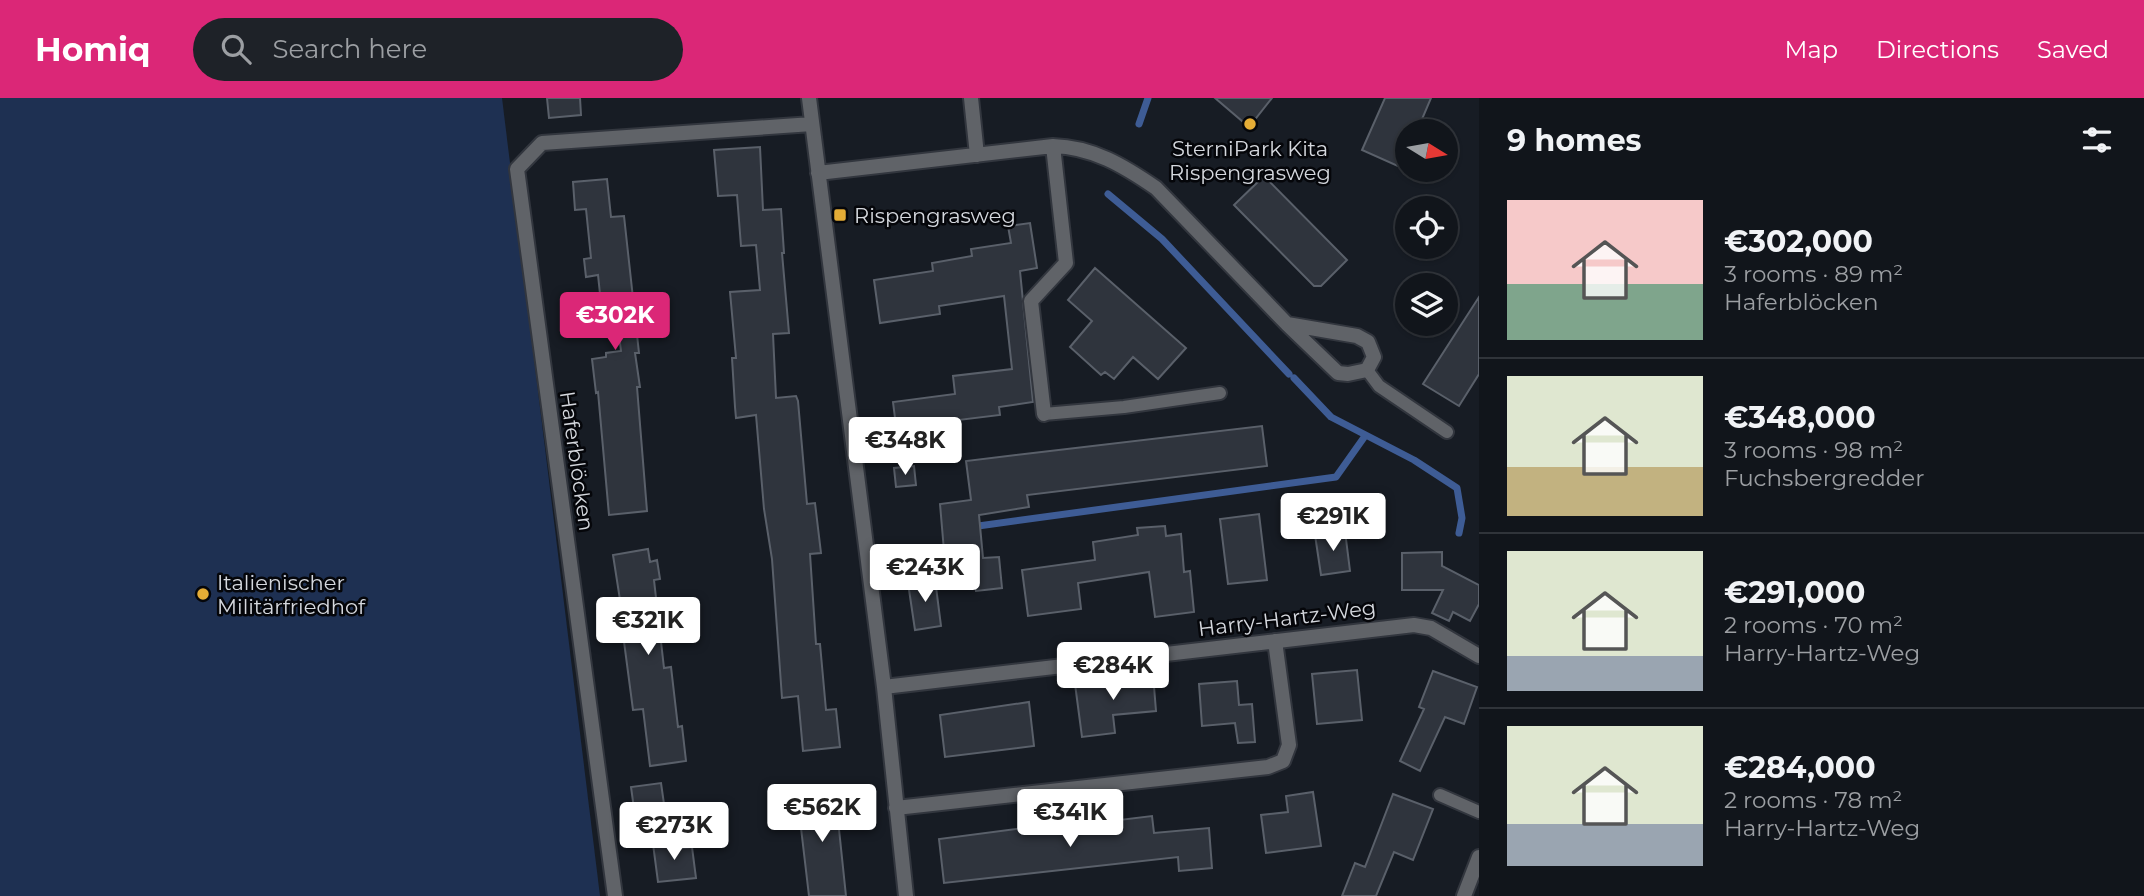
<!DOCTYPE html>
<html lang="en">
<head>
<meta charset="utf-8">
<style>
  body { margin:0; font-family:Montserrat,sans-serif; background:#1e2228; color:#f1f3f6; height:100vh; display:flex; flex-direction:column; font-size:26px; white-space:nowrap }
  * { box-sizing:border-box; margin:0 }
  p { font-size:23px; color:#9c9fa3 }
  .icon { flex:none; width:38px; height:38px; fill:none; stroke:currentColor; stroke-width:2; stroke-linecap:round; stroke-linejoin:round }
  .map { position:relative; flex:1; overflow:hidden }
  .side { display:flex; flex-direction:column; background:#11151b; width:665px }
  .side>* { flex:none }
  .needle { width:46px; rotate:101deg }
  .tools { position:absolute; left:1395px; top:21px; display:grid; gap:14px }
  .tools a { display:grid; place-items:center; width:63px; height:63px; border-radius:50%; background:#11151b; box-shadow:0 2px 5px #0004,0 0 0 2px #30343a; font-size:35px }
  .price { position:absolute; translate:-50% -60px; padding:0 16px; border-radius:7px; background:#fff; color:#222; font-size:23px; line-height:46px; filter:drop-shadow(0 2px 4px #0008) }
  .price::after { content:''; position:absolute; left:50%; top:42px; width:21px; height:16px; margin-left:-10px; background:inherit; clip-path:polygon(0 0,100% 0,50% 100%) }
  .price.selected { background:#db2777; color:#fff }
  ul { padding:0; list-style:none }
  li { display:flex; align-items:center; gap:21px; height:175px; padding:0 28px }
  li+li { border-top:2px solid #30343a }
  li span { display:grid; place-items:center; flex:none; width:196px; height:140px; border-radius:0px; color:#555 }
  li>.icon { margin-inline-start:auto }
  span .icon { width:84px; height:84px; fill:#fffc; stroke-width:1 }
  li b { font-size:30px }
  h2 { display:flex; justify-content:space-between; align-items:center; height:84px; padding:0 28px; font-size:30px }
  header { display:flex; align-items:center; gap:42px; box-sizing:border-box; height:98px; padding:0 35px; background:#db2777; color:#fff }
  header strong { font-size:33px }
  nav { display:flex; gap:38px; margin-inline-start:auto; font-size:24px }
  .search { width:490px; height:63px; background:#1e2228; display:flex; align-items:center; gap:18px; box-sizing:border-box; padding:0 24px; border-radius:38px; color:#9c9fa3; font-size:26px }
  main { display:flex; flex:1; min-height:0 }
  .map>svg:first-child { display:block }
</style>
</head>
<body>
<header>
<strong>Homiq</strong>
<div class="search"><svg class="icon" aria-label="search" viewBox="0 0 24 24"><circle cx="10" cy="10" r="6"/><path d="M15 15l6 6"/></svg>Search here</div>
<nav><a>Map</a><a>Directions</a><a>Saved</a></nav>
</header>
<main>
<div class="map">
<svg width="1479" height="798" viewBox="0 0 1479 798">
  <rect width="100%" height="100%" fill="#171c24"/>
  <path fill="#1e3052" d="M0,0H502L600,798H0Z"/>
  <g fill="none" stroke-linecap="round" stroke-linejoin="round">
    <path stroke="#3e5c95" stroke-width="7" d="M1139,26L1148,0
      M1108,96L1162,141L1289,276
      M1294,280L1331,319L1414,362L1457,390L1462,420L1459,435
      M971,429L1336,379L1365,338"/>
  </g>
  <path fill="#2f343d" stroke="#5a606a" stroke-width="2" d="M547,0H580L581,17L549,20Z
    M1215,0H1272L1249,29Z
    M1385,0H1431L1417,33L1407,29V54L1400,69L1362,52Z
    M760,49L763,112L781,111L784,155H782L789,235L773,236L776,300L796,298L798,303L807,406L815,405L821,455L810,456L816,546H820L826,612L836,611L840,649L803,653L798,598L782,600L772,461L764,411L756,317L736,320L735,309L732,260H736L730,194L760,192L756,147L741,148L737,97L718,98L714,52Z
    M1264,78L1347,162L1321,188H1314L1234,107Z
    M607,81L611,119L624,118L639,255H635L640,289H637L647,413L609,417L598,294L596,295L592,261L606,259V255L621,253L616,214L602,215L598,177L586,179L584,161L591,160L586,111L575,112L573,84Z
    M1030,125L1037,170L1020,173L1033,304L999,309L1000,317L958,322L960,337L898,344L893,304L955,296L953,278L1012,271L1004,198L939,208L940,216L880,225L874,182L933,173L932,165L972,158L971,151L1011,145L1008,128Z
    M1095,170L1186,250L1158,281L1133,259L1114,281L1105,274L1101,277L1070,249L1092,223L1068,202Z
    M1479,199V276L1459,308L1423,286Z
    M1262,328L1267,368L1027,397L1029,409L979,417L983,460L999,459L1002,490L976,493L975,486L947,488L940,406L971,402L966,363Z
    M914,368L916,387L896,389L894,370Z
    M1259,416L1267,482L1228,486L1220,421Z
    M1165,428L1166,438L1181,436L1184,474L1190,473L1194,514L1155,519L1149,474L1078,485L1081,511L1028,518L1022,472L1095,462L1093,444L1138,437L1137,430Z
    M1345,433L1350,473L1321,477L1315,437Z
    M648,451L650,464L657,462L660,481L654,482L664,570L671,569L678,629L682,628L686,663L650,668L643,611L633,612L621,521H623L613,457Z
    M1442,454V468L1479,487V506L1470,523L1453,514L1449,523L1432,515L1443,492H1402V455Z
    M935,481L941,528L915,532L908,485Z
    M1357,572L1362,622L1317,626L1312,576Z
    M1433,573L1477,589L1464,626L1445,619L1420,673L1400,663L1424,611L1419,609Z
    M1153,576L1156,613L1113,617L1115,635L1082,639L1075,586Z
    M1237,583L1239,607L1252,606L1255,644L1238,645L1235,625L1202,628L1199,586Z
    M1029,604L1034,648L945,659L940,617Z
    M661,685L666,720L636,725L631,689Z
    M835,693L846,798H809L797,696Z
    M1313,694L1321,748L1266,755L1261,717L1288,714L1286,698Z
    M1393,696L1433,711L1413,762L1394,754L1376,798H1342L1355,765L1365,769Z
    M1152,718L1154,735L1209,730L1212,770L1179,773L1178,759L944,785L939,741L1094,721L1095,725Z
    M681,743L682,750L692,749L696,780L658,784L653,746Z"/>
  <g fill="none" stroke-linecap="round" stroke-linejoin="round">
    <defs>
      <path id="lane" d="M1367,272L1379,288L1447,334
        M1044,316L1124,309L1220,295
        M1440,697L1479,714"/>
      <path id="street" d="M809,0L884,589L906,798
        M971,0L977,57
        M818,75L1053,48C1093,49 1124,68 1156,90L1287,226L1338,275L1348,276L1367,272L1374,259L1368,244L1357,238L1287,226
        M1044,316L1031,203L1066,165L1053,48
        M884,589L1414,527L1431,530L1479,558
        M896,710L1268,669L1283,663L1289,647L1275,543
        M615,798L517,71L542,45L812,26
        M1464,798L1479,759"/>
    </defs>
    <use href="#lane" stroke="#32363e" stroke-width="16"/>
    <use href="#street" stroke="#32363e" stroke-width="18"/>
    <use href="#lane" stroke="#606368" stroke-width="12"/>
    <use href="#street" stroke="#606368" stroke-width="14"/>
  </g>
  <g fill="#e5ad36" stroke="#05060a" stroke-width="2.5">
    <circle cx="1250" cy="26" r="7"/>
    <rect x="833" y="110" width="14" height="14" rx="3.5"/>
    <circle cx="203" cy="496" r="7"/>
  </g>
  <g text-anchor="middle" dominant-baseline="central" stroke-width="5" stroke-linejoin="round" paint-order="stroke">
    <g font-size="21" fill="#d5d8de" stroke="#05060a" text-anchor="start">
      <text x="1250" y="50" text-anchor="middle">SterniPark Kita<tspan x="1250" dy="24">Rispengrasweg</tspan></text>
      <text x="854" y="117">Rispengrasweg</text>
      <text x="217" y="484">Italienischer<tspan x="217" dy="24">Militärfriedhof</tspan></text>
    </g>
    <g font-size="21" fill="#d5d8de" stroke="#05060a">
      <text transform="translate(577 363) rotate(82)">Haferblöcken</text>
      <text transform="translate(1287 520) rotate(-7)">Harry-Hartz-Weg</text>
    </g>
  </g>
</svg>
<div class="tools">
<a><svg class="needle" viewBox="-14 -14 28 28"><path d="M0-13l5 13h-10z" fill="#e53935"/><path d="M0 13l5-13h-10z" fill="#9c9fa3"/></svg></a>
<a><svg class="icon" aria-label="locate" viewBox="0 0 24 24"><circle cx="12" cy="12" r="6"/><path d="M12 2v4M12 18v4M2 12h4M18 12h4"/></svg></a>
<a><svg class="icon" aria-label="layers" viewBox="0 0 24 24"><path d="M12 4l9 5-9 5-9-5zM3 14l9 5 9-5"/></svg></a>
</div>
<b class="price selected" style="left:615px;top:254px">€302K</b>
<b class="price" style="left:905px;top:379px">€348K</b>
<b class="price" style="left:1333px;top:455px">€291K</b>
<b class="price" style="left:925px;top:506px">€243K</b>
<b class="price" style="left:648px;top:559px">€321K</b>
<b class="price" style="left:1113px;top:604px">€284K</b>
<b class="price" style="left:822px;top:746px">€562K</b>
<b class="price" style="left:1070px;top:751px">€341K</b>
<b class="price" style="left:674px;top:764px">€273K</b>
</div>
<section class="side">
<h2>9 homes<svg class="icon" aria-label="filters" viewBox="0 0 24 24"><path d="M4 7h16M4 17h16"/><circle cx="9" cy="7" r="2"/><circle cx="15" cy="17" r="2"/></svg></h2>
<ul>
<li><span style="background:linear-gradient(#f6c9c9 60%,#7fa58c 0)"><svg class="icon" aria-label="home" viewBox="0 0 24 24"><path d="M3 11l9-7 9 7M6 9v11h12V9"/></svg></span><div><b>€302,000</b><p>3 rooms · 89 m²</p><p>Haferblöcken</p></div></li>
<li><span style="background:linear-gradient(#dfe7d0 65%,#c2b280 0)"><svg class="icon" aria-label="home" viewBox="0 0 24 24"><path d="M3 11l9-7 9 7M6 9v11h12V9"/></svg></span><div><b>€348,000</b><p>3 rooms · 98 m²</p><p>Fuchsbergredder</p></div></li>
<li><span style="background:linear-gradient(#dfe7d0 75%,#9aa5b1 0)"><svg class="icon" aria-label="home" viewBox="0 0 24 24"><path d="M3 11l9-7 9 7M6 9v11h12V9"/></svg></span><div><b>€291,000</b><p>2 rooms · 70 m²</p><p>Harry-Hartz-Weg</p></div></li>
<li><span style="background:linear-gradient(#dfe7d0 70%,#9aa5b1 0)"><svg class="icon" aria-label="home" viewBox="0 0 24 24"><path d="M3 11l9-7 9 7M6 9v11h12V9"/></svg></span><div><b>€284,000</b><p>2 rooms · 78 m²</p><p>Harry-Hartz-Weg</p></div></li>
</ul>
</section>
</main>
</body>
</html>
